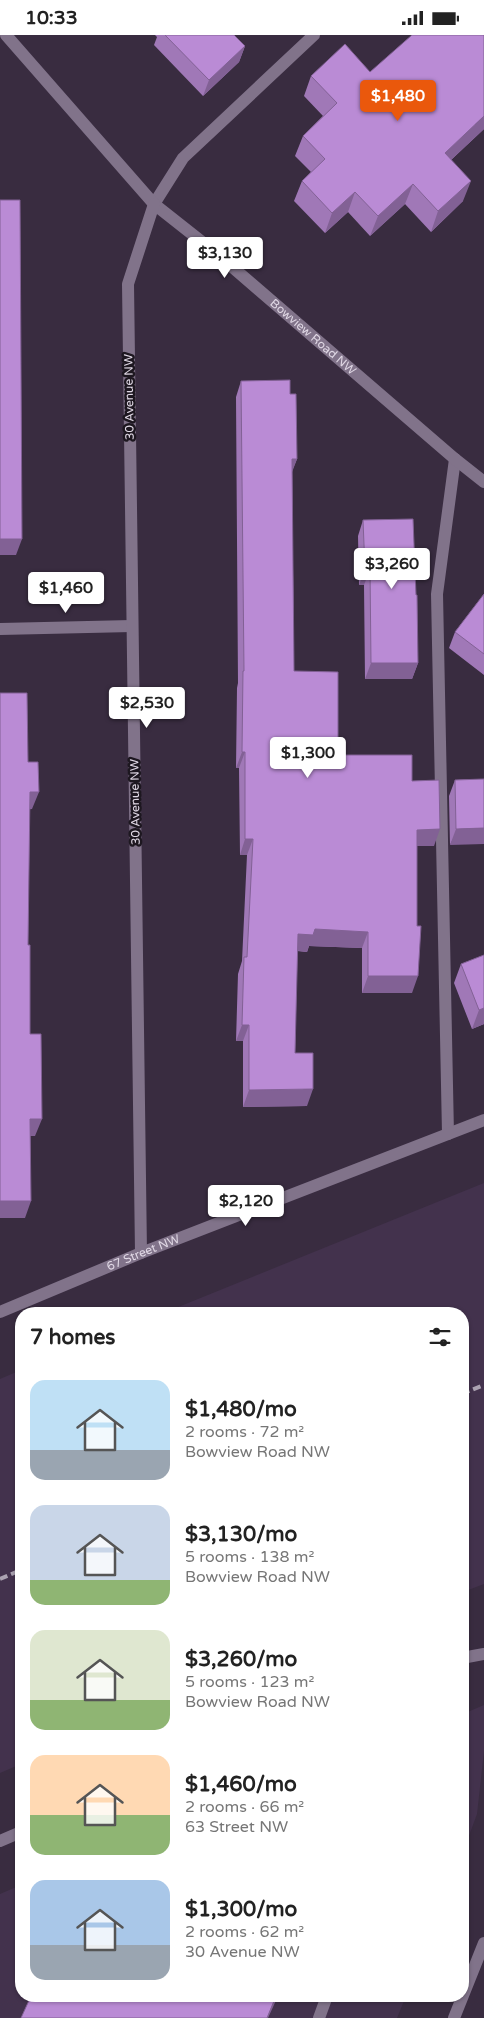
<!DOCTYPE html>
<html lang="en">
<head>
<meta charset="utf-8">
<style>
  body { margin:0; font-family:"Varela Round",sans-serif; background:#f6f6f6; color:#222; height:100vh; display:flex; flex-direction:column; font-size:19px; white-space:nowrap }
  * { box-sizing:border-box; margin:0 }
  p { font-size:16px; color:#767676 }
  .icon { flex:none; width:28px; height:28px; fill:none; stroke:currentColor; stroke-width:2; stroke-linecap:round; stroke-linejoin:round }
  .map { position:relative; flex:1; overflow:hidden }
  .details { position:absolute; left:15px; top:1272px; width:454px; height:695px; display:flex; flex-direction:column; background:#fff; border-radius:20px; box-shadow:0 1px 4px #0004 }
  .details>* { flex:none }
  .price { position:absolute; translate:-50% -42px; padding:0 11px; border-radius:5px; background:#fff; color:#222; font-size:16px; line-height:32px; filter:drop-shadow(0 1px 2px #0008) }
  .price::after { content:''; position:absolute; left:50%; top:30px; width:15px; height:11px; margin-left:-8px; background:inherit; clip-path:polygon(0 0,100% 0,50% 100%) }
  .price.active { background:#ea580c; color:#fff }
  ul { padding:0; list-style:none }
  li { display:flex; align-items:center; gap:15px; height:125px; padding:0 15px }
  li span { display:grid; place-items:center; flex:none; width:140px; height:100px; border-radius:15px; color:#555 }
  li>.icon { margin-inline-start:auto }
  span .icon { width:60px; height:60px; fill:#fffc; stroke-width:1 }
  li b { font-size:21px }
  h2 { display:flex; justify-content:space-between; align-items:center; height:60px; padding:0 15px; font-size:21px }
  .status { display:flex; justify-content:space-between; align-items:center; height:35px; padding:0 25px; background:#fff; direction:ltr }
  .status svg { height:14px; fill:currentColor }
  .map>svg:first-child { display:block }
</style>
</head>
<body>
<div class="status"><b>10:33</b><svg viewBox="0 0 49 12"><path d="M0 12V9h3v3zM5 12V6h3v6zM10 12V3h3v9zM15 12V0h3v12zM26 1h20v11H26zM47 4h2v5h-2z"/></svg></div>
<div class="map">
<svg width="484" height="1983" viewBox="0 0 484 1983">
  <rect width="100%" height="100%" fill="#392c40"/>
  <path fill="#43324d" d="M484,1148V1549L463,1557L462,1279H161Z
    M21,1335V1729L0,1738V1344Z
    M484,1670V1716L477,1779L463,1817V1679Z
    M21,1850V1961H406L397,1983H0V1859Z"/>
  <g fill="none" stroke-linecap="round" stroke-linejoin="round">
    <path stroke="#81738a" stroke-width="12" d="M154,169L183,123L314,0
      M448,1099L437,559L455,424
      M319,1983L327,1961"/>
    <g stroke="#81738a" stroke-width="12">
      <path id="s1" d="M6,0L154,169L216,218L455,424L484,447"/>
      <path d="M0,594L132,591"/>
      <path d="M141,1218L128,249L154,169"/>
      <path id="s2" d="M0,1277L141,1218L484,1085"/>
      <path d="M462,1623L484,1619"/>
      <path d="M0,1806L21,1797"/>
      <path d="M454,1983L484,1908"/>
    </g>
    <path stroke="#aba2b1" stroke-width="4" stroke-dasharray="8 4" stroke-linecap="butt" d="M462,1359L484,1350
      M0,1544L21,1535"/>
  </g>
  <path fill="#a078b7" d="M155,0H234L245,11L239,27L203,61L154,10L157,2Z
    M370,37L484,94L451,125L463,166L431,197L405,169L370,201L348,177L325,198L294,166L302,146L311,137L295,121L303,101L323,81L304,61L311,41Z
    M241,346L290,359L297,424L292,436L294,636L338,720L412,746L434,811H417L412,958H362V913L309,911L307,917L297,916L295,1018L307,1071L243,1072V1006H236L238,939L242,926L247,820H240L239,733H236L237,653L238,648L236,362Z
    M363,485L418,628L412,644H365L364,550H359L358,501Z
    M484,559V640L449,613L455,597Z
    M484,744L450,810L449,761L455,745Z
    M484,920V989L472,994L454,948L461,929Z"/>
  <path fill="#826195" d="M245,11L239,27L203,61L209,45Z
    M484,81V94L437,138L445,118Z
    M471,146L463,166L431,197L438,176Z
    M413,149L405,169L370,201L378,181Z
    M355,157L348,177L325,198L332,178Z
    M292,424H297L291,440Z
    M0,504H22L16,520H0Z
    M365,534H370L364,550H359Z
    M371,628H418L412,644H365Z
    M242,717H245L239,733H236Z
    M30,757H39L32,774L24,775Z
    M484,793V809L450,810L456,794Z
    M440,794L434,811H411L417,795Z
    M245,804H253L247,820H240Z
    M315,894L368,897L362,913L309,911L307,917L292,915L298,899Z
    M368,941H418L412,958H362Z
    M484,973V989L472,994L479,975Z
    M242,990H249L243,1006H236Z
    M313,1054L307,1071L243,1072L249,1055Z
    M30,1084H42L35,1101H23Z
    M0,1166H31L25,1183H0Z
    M276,1961H278L268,1983H267Z"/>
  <path fill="#ba8bd5" stroke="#826195" d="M165,0H234L245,11L209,45Z
    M412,0H484V81L445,118L471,146L438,176L413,149L378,181L355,157L332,178L302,146L325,124L303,101L337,68L311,41L345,9L370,37Z
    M0,165H20L22,504H0Z
    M290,345V359H296L297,424H292L294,636L338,637V720H412V746L439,745L440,794L417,795V891H421L418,941H368V897L315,894L313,900L298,899L295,1018H313V1054L249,1055V990H242L244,922H247L253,804H245V717H242L243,636H244L241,346Z
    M413,484L416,560H417L418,628H371L370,534H365L363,485Z
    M484,559V619L455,597Z
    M0,658H27L28,727H38L39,757H30L28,910H30V999H41L42,1084H30L31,1166H0Z
    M484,744V793L456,794L455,745Z
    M484,920V973L479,975L461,929Z
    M31,1961H276L267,1983H21Z"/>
  <g text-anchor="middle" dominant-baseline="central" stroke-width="5" stroke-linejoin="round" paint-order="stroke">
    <g font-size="12" fill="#e0d8e5" stroke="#1d1720">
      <text stroke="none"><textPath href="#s1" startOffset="432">Bowview Road NW</textPath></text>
      <text transform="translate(129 362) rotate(-91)">30 Avenue NW</text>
      <text transform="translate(135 767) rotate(-91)">30 Avenue NW</text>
      <text stroke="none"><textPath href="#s2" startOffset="155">67 Street NW</textPath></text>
    </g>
  </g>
</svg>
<b class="price active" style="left:398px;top:87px">$1,480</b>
<b class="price" style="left:225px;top:244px">$3,130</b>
<b class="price" style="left:392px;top:555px">$3,260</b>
<b class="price" style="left:66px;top:579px">$1,460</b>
<b class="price" style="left:147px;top:694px">$2,530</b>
<b class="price" style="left:308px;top:744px">$1,300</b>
<b class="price" style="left:246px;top:1192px">$2,120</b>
<section class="details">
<h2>7 homes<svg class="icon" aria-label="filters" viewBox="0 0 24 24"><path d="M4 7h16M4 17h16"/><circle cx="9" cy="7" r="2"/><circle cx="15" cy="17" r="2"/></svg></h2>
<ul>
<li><span style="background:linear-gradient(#bfe0f5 70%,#9aa5b1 0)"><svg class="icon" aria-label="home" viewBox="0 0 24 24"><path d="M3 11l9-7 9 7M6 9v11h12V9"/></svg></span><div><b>$1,480/mo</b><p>2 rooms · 72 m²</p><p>Bowview Road NW</p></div></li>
<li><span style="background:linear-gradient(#c9d6e8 75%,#8fb573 0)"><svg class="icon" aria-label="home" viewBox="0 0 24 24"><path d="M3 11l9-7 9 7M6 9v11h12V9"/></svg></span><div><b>$3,130/mo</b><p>5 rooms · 138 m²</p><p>Bowview Road NW</p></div></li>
<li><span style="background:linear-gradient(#dfe7d0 70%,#8fb573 0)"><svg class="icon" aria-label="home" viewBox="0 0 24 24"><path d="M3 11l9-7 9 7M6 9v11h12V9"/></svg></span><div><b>$3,260/mo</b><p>5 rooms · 123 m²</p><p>Bowview Road NW</p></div></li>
<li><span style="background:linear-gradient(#ffd9b3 60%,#8fb573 0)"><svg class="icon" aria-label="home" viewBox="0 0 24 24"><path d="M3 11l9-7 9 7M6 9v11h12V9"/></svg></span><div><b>$1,460/mo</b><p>2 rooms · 66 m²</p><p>63 Street NW</p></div></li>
<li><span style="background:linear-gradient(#a9c7e8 65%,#9aa5b1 0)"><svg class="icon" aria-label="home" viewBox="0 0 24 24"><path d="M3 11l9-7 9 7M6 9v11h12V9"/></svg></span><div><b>$1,300/mo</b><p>2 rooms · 62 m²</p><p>30 Avenue NW</p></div></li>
</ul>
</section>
</div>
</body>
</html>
